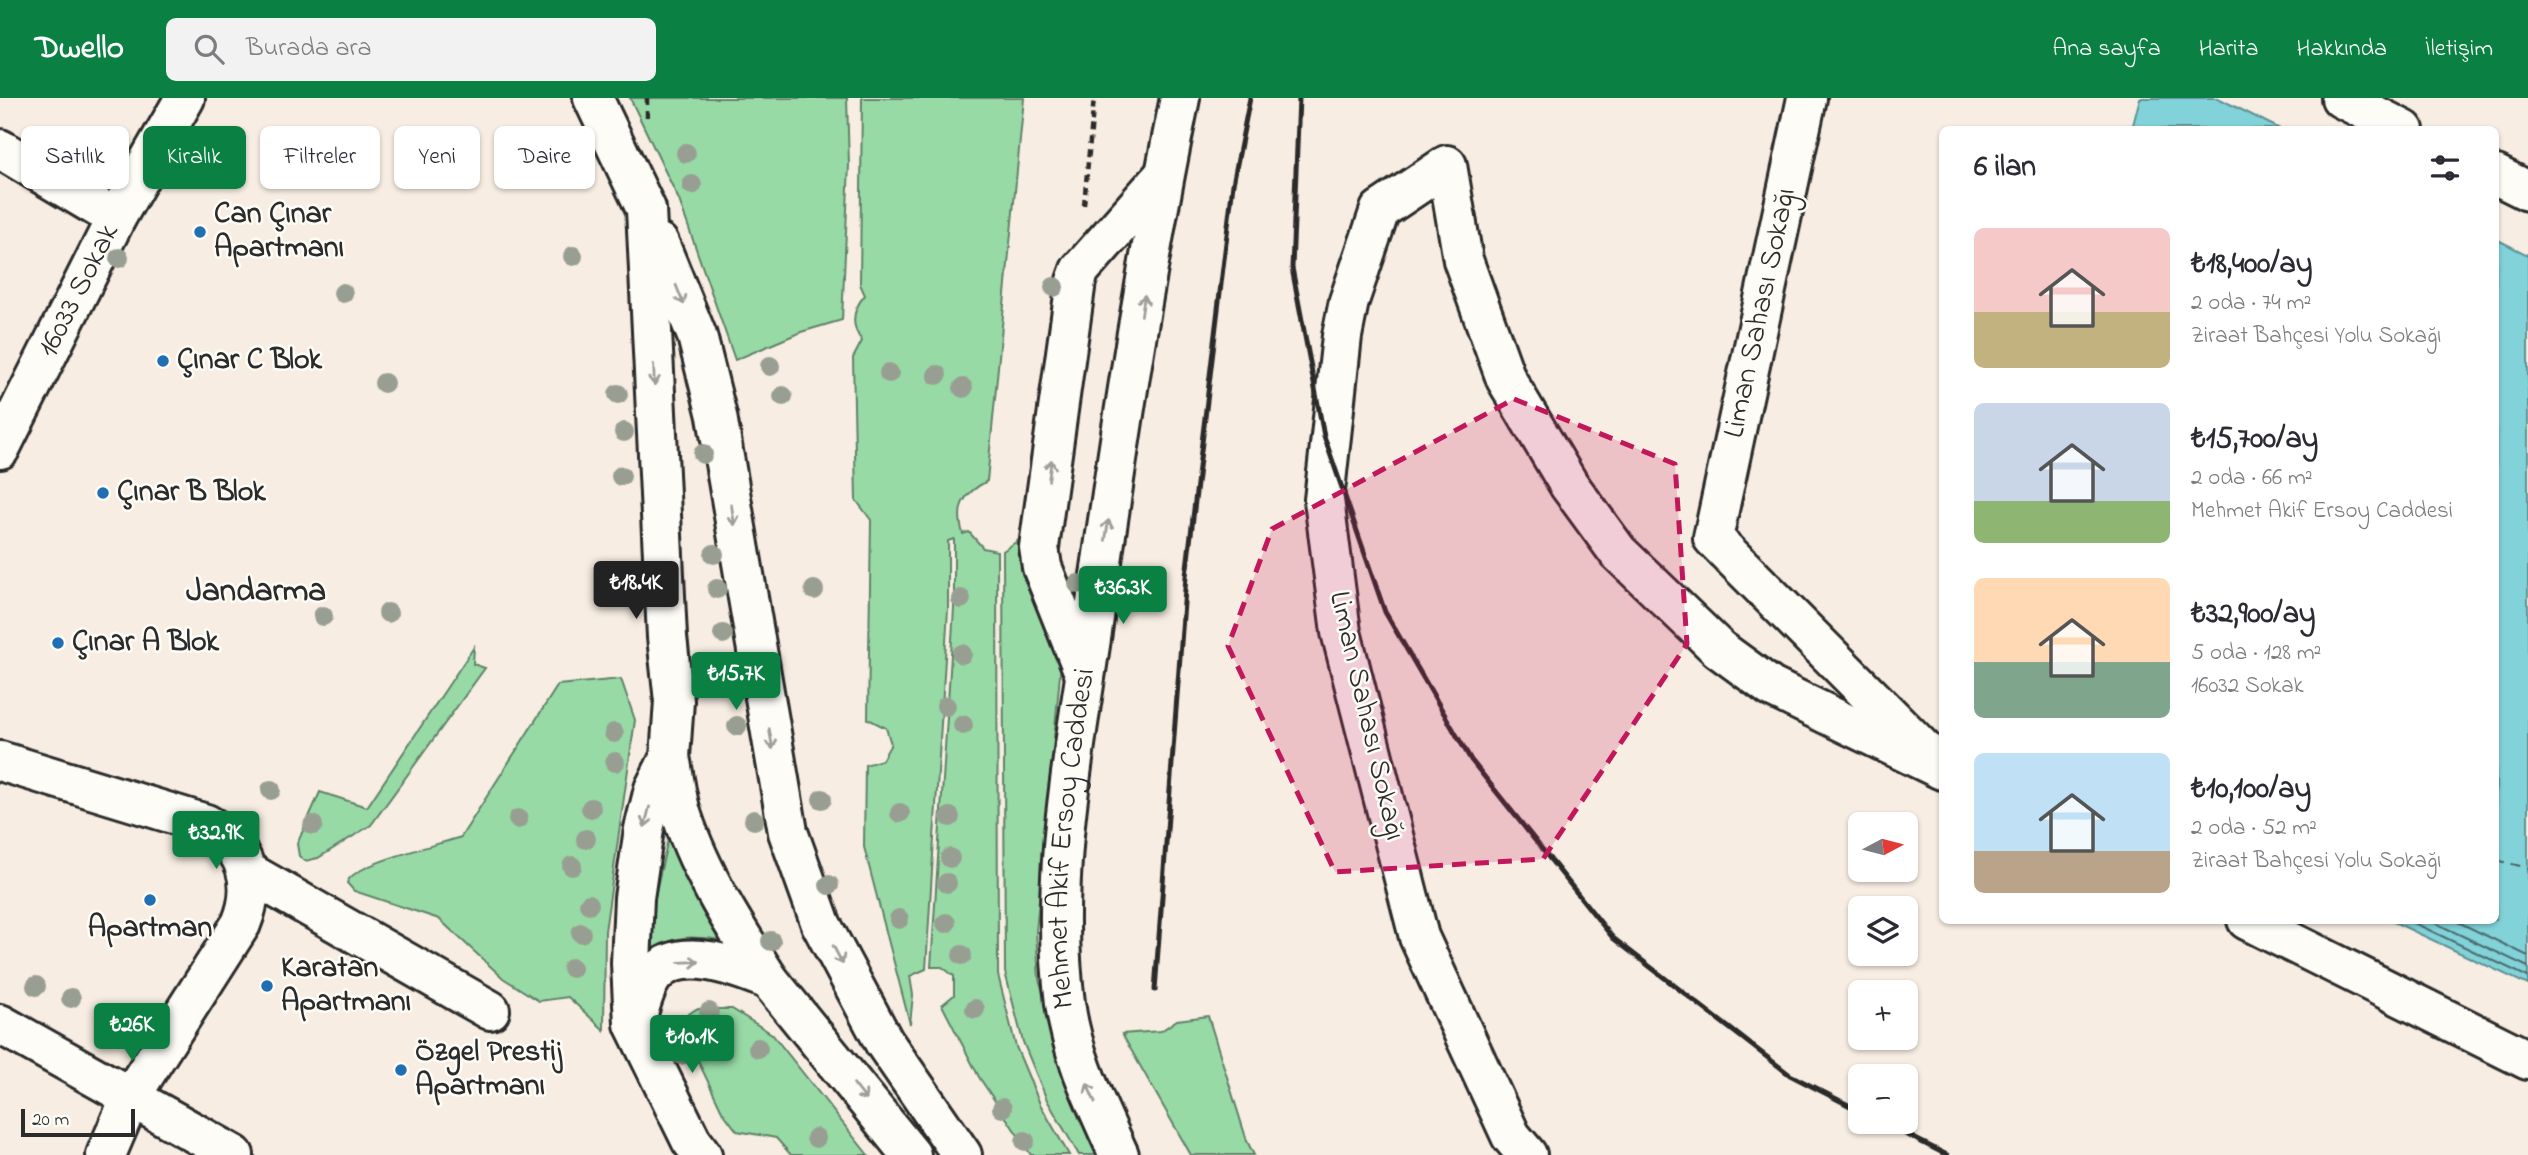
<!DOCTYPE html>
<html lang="tr">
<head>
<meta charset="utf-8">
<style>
  body { margin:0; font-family:"Indie Flower",sans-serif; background:#f2f2f3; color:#2b2b33; height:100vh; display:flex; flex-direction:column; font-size:26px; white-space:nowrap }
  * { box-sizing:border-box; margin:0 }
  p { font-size:23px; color:#7c7c81 }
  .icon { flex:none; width:38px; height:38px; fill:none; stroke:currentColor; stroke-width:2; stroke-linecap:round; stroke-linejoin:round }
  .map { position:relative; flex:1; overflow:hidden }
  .panel { position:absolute; left:1939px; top:28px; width:560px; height:798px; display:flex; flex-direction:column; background:#fff; border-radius:10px; box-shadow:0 2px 5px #0004 }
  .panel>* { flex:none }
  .guide { position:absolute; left:21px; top:28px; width:665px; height:63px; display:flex; gap:14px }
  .needle { width:46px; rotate:83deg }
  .tools { position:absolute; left:1848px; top:714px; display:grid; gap:14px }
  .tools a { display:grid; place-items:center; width:70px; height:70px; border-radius:10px; background:#fff; box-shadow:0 2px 5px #0004; font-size:35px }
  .scale { position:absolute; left:21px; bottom:18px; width:114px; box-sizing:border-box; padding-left:7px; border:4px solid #2b2b2b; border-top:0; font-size:19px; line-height:24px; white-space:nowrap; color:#2b2b2b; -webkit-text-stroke:5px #fdfcf7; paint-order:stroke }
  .price { position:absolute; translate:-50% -60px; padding:0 16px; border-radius:7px; background:#0b8043; color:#fff; font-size:23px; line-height:46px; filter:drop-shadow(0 2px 4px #0008) }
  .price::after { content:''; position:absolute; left:50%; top:42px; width:21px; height:16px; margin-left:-10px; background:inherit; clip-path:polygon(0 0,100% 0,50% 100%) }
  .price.on { background:#222; color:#fff }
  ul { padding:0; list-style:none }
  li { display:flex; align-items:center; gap:21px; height:175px; padding:0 35px }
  li span { display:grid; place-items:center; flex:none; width:196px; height:140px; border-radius:10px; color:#555 }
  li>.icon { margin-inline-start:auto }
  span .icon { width:84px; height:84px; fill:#fffc; stroke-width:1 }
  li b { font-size:30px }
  h2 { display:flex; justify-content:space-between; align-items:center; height:84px; padding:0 35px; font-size:30px }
  .pill { padding:0 24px; border-radius:10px; background:#fff; box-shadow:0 2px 5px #0004; font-size:24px; line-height:63px }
  .pill.on { background:#0b8043; color:#fff }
  header { display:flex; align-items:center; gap:42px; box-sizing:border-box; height:98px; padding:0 35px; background:#0b8043; color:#fff }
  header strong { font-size:33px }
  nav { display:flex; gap:38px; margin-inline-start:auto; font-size:24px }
  .search { width:490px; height:63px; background:#f2f2f3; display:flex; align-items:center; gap:18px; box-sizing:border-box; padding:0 24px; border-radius:10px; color:#7c7c81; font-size:26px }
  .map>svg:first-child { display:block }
</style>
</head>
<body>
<header>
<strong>Dwello</strong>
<div class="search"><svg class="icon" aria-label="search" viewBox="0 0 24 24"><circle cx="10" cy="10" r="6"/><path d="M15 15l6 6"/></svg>Burada ara</div>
<nav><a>Ana sayfa</a><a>Harita</a><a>Hakkında</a><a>İletişim</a></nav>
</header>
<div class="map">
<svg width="2528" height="1057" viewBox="0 0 2528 1057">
  <rect width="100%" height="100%" fill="#f7ede2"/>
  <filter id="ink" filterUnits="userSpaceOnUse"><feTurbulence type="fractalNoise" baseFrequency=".0143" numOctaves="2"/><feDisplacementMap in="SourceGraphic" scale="14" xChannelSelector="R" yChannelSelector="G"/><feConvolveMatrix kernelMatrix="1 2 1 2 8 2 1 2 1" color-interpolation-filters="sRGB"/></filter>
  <g filter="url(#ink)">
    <path fill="#97daa6" stroke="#618268" stroke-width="2" d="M630,0H847L849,67L842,222L801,234L735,262L679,102Z
      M862,0H1024L987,383C963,396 955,408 963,436L969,434L983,450L997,453L998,877L1016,949L1040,1006L1069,1057H1031L979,979L942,907L954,897V878L942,869H931L954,510V441L948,443V511L926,871L910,878L913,897L910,926L864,749L865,667L882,662L891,646L886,630L868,621L871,422L856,402L853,260L862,243C850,227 852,212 865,197L860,186Z
      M1023,439L1062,555L1036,834L1039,881L1053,927L1112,1057H1079L1047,1002L1023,944L1005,874L1003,453Z
      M474,549L473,566L485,570L371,727L318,760L305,763L299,758L297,746L320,694L367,709Z
      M621,581L635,622L605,833L604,932L568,899L539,903L503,880L439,821L354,793L347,785C351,766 441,746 461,739L558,587Z
      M668,741L706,817L723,842C697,839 671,835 652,855L654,802Z
      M696,911H732L772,936L868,1057H791L776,1040L737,1033L722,1013L679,923Z
      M1208,918L1247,1043L1254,1057H1191L1122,936L1161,933L1177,922Z"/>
    <path fill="#81d3d9" stroke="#5f9093" stroke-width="2" d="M2140,0H2218L2280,31H2132Z
      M2496,141L2528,157V887L2392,823L2496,822Z"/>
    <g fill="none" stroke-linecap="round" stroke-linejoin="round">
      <path stroke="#4d6e71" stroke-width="2" d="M2408,822L2528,879
        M2429,822L2528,869
        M2454,822L2528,858"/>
      <path stroke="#455d5f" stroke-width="2" stroke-dasharray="9 7" stroke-linecap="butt" d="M2496,762L2528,770"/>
      <defs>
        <g id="minor">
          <path d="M593,0L646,111L667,539L674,603L670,659L654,691L644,731L634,800L631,865L634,926L691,1042L702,1057"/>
          <path d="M1807,0L1713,440L1925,653"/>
          <path d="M2341,0L2404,32"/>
          <path d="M0,51L116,120"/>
          <path d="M2496,77L2528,93"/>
          <path d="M659,145L697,238L717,318L788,734L821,826L884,944L962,1057"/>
          <path id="s1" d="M0,351L116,120L185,0"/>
          <path d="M1085,577L1042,469L1039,449L1076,183L1080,172L1164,77"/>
          <path d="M670,659C674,678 676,699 682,718C701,776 736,831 769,882"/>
          <path d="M0,663L206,726C246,748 258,785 241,826L131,998L106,1057"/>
          <path d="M248,774L490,912"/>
          <path d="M2247,822L2528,962"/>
          <path d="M636,921C641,907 645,887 655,876C682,846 739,870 769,882L911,1057"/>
          <path d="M1527,1057L1511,1038L1419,839L1341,534L1324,402L1342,238L1349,203L1380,112L1447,67L1463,162L1506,281L1569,387L1618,454L1719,551L1771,589L1942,672"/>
        </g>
        <g id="major">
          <path d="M0,926L234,1057"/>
          <path id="s2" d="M1119,1057C1096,1005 1073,962 1065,905C1049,782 1074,655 1092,534C1117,356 1144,176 1180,0"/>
        </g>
      </defs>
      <use href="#minor" stroke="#2b2b2b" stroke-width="44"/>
      <use href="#major" stroke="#2b2b2b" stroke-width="44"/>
      <path stroke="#2b2b2b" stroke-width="4.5" stroke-dasharray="7 5" stroke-linecap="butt" d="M647,19V0
        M1084,107L1094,0"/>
      <use href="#minor" stroke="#fdfcf7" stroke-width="38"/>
      <use href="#major" stroke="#fdfcf7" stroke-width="38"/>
      <path stroke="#2b2b2b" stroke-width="5" d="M1299,0L1292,170L1324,338L1385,514L1471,662L1613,840L1790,977L1860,1013
        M1155,892L1186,478L1233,86L1250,0
        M1882,1024L1947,1057"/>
    </g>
    <g fill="#989f92">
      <circle cx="686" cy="55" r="10"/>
      <circle cx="692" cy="87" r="10"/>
      <circle cx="573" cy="158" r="10"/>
      <circle cx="119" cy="160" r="10"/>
      <circle cx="1054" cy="189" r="10"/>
      <circle cx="343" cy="195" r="10"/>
      <circle cx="770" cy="268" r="10"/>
      <circle cx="889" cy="275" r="10"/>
      <circle cx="937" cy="277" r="10"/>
      <circle cx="384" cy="285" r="10"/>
      <circle cx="963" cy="290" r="10"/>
      <circle cx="618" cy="296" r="10"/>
      <circle cx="783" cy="298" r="10"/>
      <circle cx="624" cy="334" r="10"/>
      <circle cx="703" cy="356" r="10"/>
      <circle cx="621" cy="378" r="10"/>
      <circle cx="714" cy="456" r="10"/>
      <circle cx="1078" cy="486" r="10"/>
      <circle cx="717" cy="491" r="10"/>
      <circle cx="814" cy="492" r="10"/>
      <circle cx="961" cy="501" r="10"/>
      <circle cx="388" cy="515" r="10"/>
      <circle cx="323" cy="518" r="10"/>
      <circle cx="723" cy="536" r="10"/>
      <circle cx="962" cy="556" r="10"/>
      <circle cx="729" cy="576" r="10"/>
      <circle cx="946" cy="608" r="10"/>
      <circle cx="963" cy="627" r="10"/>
      <circle cx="737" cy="628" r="10"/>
      <circle cx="614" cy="635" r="10"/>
      <circle cx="615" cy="664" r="10"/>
      <circle cx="271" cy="692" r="10"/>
      <circle cx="822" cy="701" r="10"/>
      <circle cx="591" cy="710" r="10"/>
      <circle cx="900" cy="715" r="10"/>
      <circle cx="950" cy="719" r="10"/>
      <circle cx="518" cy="721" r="10"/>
      <circle cx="754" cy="722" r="10"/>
      <circle cx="313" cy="727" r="10"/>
      <circle cx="586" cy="741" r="10"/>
      <circle cx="950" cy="760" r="10"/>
      <circle cx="572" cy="768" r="10"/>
      <circle cx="947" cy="785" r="10"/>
      <circle cx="829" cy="787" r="10"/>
      <circle cx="589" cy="806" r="10"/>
      <circle cx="899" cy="821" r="10"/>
      <circle cx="946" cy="825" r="10"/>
      <circle cx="581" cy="835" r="10"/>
      <circle cx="771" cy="843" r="10"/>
      <circle cx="962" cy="857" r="10"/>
      <circle cx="572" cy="870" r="10"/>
      <circle cx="36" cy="888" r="10"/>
      <circle cx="71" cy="900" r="10"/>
      <circle cx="975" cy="911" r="10"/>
      <circle cx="709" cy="914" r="10"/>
      <circle cx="708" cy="941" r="10"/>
      <circle cx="758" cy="950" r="10"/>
      <circle cx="681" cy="957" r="10"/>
      <circle cx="1002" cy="1010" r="10"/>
      <circle cx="816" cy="1040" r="10"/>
      <circle cx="1025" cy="1043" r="10"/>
    </g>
    <defs><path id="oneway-shaft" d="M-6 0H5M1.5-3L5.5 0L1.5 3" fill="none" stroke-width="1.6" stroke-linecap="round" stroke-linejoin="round" transform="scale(1.75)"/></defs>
    <g stroke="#9e9e9b">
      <use href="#oneway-shaft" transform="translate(680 197) rotate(68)"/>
      <use href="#oneway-shaft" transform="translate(1143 207) rotate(-81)"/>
      <use href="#oneway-shaft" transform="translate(654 277) rotate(88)"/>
      <use href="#oneway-shaft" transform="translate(1050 372) rotate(-82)"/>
      <use href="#oneway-shaft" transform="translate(733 417) rotate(81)"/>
      <use href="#oneway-shaft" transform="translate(1107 432) rotate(-81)"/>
      <use href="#oneway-shaft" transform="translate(771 641) rotate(80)"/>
      <use href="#oneway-shaft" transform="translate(647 719) rotate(104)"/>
      <use href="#oneway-shaft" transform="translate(838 857) rotate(62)"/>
      <use href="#oneway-shaft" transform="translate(689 864) rotate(-2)"/>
      <use href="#oneway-shaft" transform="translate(860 994) rotate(52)"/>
      <use href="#oneway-shaft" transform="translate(1091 995) rotate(-114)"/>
    </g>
  </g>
  <path fill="#c2185b" fill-opacity="0.2" stroke="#c2185b" stroke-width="5" stroke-dasharray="14 9" stroke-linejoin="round" d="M1514,301L1675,366L1687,546L1543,761L1335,774L1228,548L1272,431Z"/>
  <g fill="#1f6fb2" stroke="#fdfcf7" stroke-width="2.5">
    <circle cx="200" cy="134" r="7"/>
    <circle cx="163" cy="263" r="7"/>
    <circle cx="103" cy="395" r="7"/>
    <circle cx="58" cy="545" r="7"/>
    <circle cx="150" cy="802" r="7"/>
    <circle cx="267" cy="888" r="7"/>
    <circle cx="401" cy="972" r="7"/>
  </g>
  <g text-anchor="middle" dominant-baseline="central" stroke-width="5" stroke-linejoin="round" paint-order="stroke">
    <g font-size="30" font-weight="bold" fill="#2b2b2b" stroke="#fdfcf7" text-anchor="start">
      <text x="214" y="117">Can Çınar<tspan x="214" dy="34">Apartmanı</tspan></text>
      <text x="177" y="263">Çınar C Blok</text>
      <text x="117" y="395">Çınar B Blok</text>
      <text x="72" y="545">Çınar A Blok</text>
      <text x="150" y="831" text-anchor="middle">Apartman</text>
      <text x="281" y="871">Karatan<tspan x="281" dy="34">Apartmanı</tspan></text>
      <text x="415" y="955">Özgel Prestij<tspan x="415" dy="34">Apartmanı</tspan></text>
    </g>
    <g font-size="30" fill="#2b2b2b" stroke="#fdfcf7">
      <text stroke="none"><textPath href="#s1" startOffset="177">16033 Sokak</textPath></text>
      <text transform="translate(1761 215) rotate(-78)">Liman Sahası Sokağı</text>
      <text transform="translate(1366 618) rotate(77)">Liman Sahası Sokağı</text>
      <text stroke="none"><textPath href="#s2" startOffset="327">Mehmet Akif Ersoy Caddesi</textPath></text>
    </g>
    <g font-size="33" font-weight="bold" fill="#2b2b2b" stroke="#fdfcf7">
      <text x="256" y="494">Jandarma</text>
    </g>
  </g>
</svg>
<div class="tools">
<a><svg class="needle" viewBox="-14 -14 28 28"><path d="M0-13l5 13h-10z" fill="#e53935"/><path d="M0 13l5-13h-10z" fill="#7c7c81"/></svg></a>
<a><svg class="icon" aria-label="layers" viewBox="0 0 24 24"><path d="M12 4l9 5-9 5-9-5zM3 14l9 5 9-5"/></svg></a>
<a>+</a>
<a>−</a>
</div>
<div class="scale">20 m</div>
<b class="price on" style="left:636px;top:523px">₺18.4K</b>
<b class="price" style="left:1123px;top:528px">₺36.3K</b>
<b class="price" style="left:736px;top:614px">₺15.7K</b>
<b class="price" style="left:216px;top:773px">₺32.9K</b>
<b class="price" style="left:132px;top:965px">₺26K</b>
<b class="price" style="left:692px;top:977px">₺10.1K</b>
<div class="guide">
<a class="pill">Satılık</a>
<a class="pill on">Kiralık</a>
<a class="pill">Filtreler</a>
<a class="pill">Yeni</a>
<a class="pill">Daire</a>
</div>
<section class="panel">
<h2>6 ilan<svg class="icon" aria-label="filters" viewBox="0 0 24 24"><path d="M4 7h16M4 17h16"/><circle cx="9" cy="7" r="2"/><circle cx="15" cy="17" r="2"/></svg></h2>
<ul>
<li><span style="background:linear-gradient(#f6c9c9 60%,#c2b280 0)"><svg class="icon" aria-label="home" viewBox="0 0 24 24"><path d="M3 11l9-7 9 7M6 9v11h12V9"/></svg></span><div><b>₺18,400/ay</b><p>2 oda · 74 m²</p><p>Ziraat Bahçesi Yolu Sokağı</p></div></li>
<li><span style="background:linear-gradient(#c9d6e8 70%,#8fb573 0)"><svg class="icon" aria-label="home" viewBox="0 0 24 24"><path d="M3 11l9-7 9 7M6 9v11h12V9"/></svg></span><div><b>₺15,700/ay</b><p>2 oda · 66 m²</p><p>Mehmet Akif Ersoy Caddesi</p></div></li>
<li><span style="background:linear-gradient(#ffd9b3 60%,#7fa58c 0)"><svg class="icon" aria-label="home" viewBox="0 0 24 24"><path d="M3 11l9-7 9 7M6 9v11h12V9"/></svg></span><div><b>₺32,900/ay</b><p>5 oda · 128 m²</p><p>16032 Sokak</p></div></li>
<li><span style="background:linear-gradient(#bfe0f5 70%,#b9a48a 0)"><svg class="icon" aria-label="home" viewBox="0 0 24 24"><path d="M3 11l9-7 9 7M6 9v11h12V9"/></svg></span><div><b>₺10,100/ay</b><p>2 oda · 52 m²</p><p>Ziraat Bahçesi Yolu Sokağı</p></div></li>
</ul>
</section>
</div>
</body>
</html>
